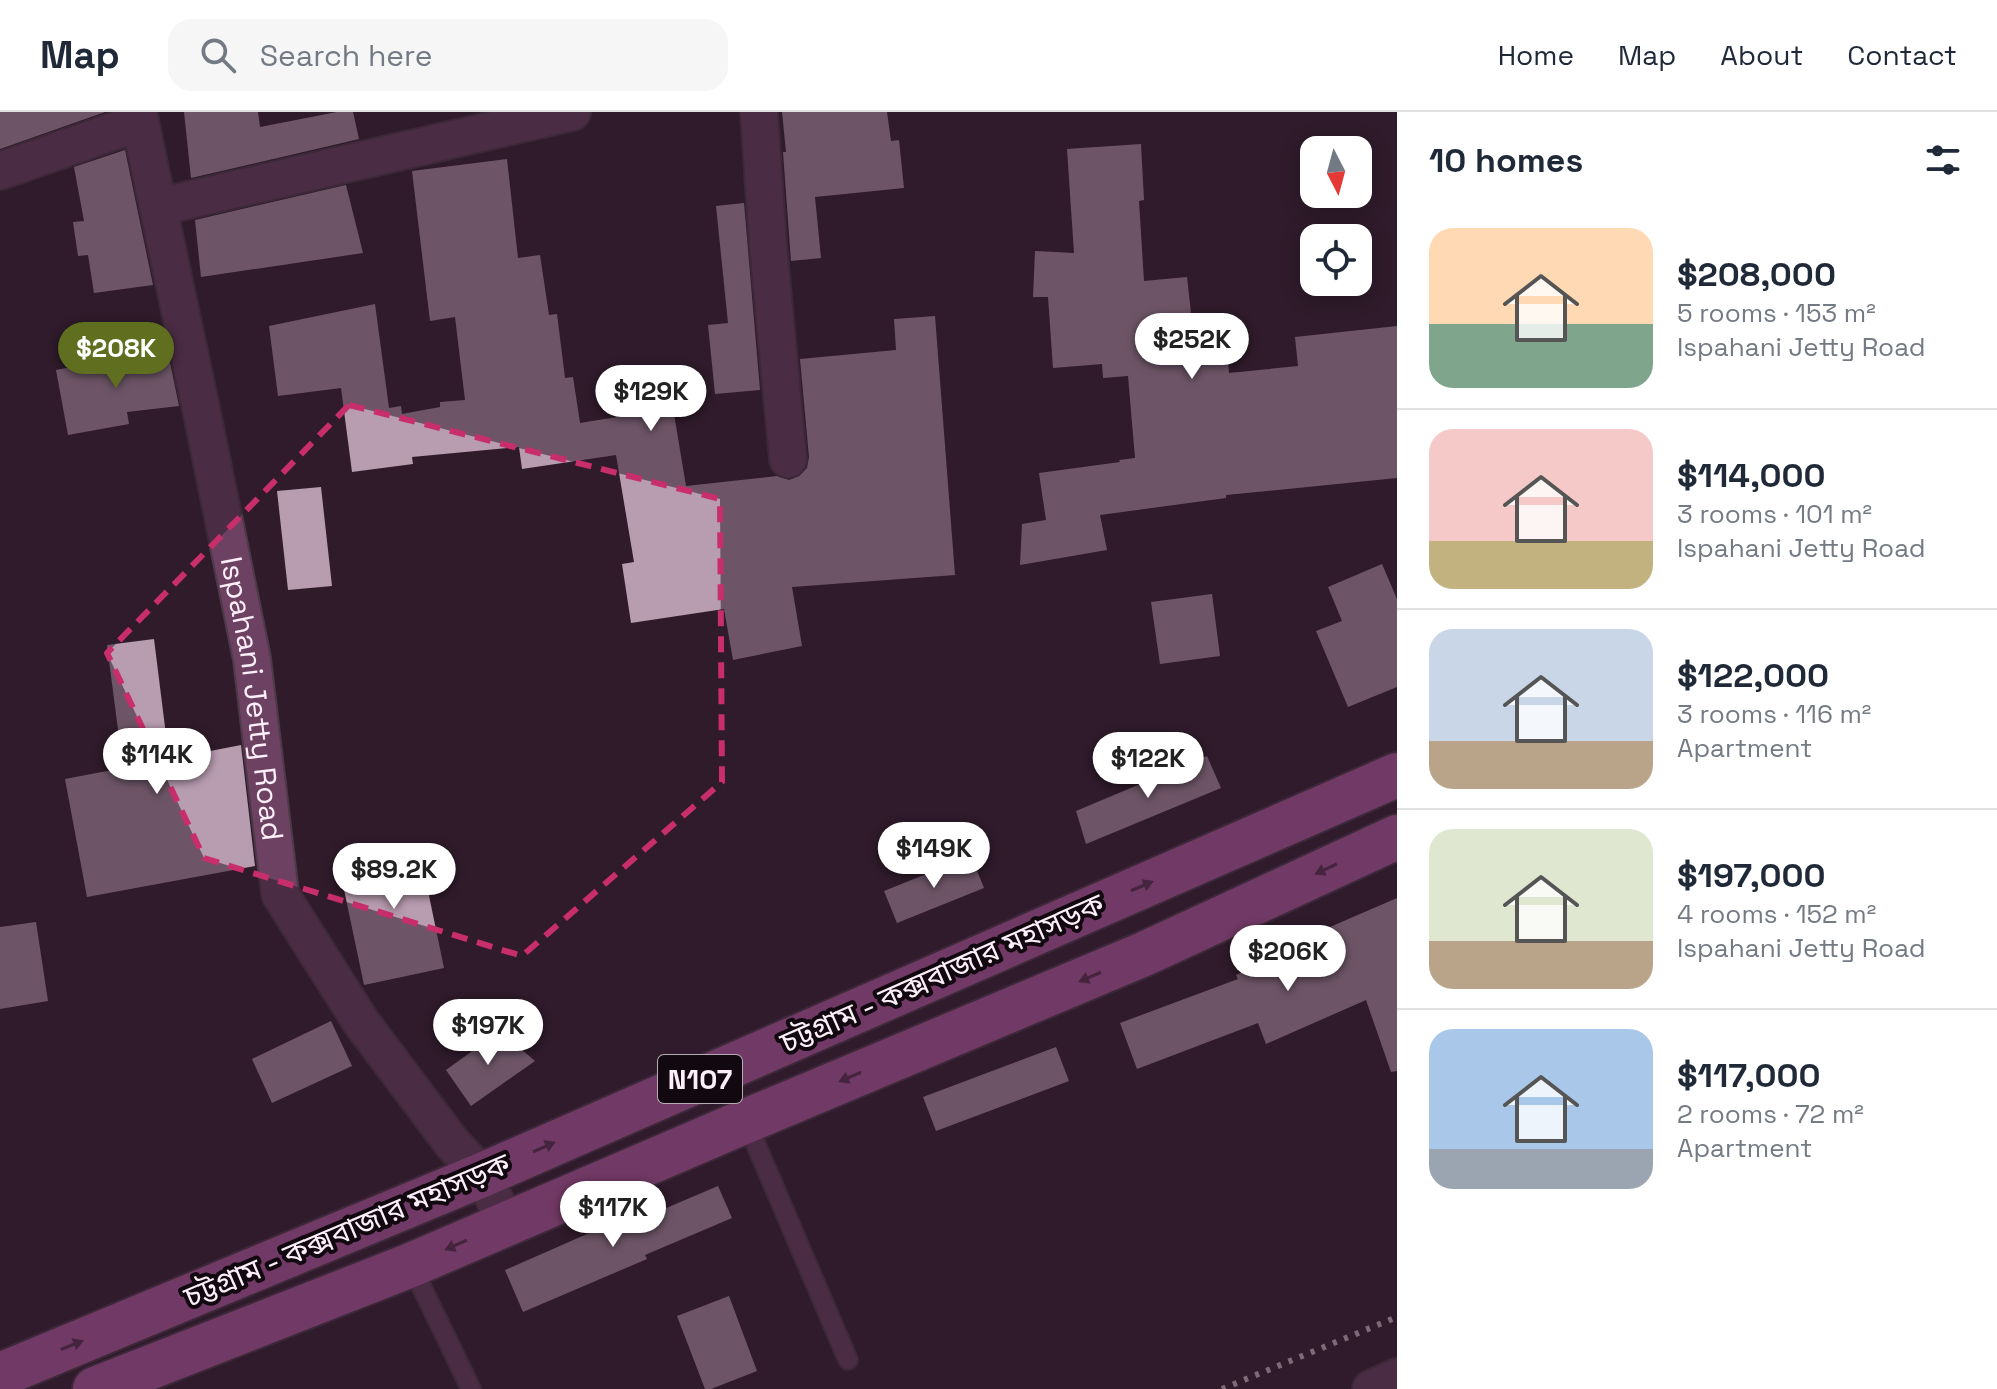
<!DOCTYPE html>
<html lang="en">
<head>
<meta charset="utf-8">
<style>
  body { margin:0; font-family:"Space Grotesk","Noto Sans Bengali",sans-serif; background:#f6f6f7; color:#1f2937; height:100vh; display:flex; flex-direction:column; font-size:30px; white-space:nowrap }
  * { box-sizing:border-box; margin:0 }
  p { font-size:26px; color:#747a83 }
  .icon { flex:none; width:44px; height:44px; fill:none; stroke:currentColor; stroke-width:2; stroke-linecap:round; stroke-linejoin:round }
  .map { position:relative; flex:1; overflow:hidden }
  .side { display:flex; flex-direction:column; background:#fff; width:600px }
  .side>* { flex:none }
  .needle { width:52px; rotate:174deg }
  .tools { position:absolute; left:1300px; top:24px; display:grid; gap:16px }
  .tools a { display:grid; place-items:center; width:72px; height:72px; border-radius:16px; background:#fff; box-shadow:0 4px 20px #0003; font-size:40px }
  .price { position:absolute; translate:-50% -68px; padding:0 18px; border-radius:28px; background:#fff; color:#222; font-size:26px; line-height:52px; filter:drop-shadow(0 2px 4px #0008) }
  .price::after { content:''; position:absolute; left:50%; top:48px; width:24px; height:18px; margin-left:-12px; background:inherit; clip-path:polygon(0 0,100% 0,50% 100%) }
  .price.on { background:#606f1f; color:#fff }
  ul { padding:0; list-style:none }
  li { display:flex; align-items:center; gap:24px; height:200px; padding:0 32px }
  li+li { border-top:2px solid #e0e1e3 }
  li span { display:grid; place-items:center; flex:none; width:224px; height:160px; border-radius:24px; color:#555 }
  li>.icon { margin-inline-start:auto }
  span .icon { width:96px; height:96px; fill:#fffc; stroke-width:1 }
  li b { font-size:34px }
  h2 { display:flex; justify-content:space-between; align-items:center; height:96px; padding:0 32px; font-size:34px }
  header { display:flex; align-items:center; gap:48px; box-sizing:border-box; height:112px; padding:0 40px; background:#fff; border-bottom:2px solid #e0e1e3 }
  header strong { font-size:38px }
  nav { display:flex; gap:44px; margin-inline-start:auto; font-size:28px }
  .search { width:560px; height:72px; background:#f6f6f7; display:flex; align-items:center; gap:20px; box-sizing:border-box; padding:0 28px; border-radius:24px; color:#747a83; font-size:30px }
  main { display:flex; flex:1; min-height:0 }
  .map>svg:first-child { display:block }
</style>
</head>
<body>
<header>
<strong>Map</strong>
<div class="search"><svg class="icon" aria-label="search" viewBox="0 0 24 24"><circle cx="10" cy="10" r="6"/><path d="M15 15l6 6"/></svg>Search here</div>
<nav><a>Home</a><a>Map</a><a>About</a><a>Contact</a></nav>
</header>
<main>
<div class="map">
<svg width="1397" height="1277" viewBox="0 0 1397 1277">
  <rect width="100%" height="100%" fill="#301b2b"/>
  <path fill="#b89cb0" d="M0,0H105L0,37Z
    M184,0H258L260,15L337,0H353L359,27L191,66Z
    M782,0H887L891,29L899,28L904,76L815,85L821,146L791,149L783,40H786Z
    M1141,32L1144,88L1139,89L1144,169L1187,165L1193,219L1225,217L1229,261L1298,254L1295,225L1397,214V366L1226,383V386L1100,403L1107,438L1020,453L1022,412L1046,408L1039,361L1120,350L1119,348L1135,346L1128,264L1103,266L1102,252L1053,256L1048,185H1033L1035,139L1074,141L1067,37Z
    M125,38L153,173L94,181L88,143L78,144L73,110L84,109L74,55Z
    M507,47L518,146L540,143L549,203L557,202L565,266L573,265L580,311L673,296L686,374L777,364L789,368L799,364L807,356L809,345L800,247L896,238L894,207L935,204L955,463L792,475L802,534L733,548L724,497L631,511L622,452L634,450L616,343L522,357L519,335L412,345L413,352L352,360L341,276L278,284L269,214L375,192L389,296L401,294L402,302L440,295V290L465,288L455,205L430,209L412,59Z
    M346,73L363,141L201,165L195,108Z
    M744,91L760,278L715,282L708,213L728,211L716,94Z
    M167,236L179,294L127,300L129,312L68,323L56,258Z
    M321,375L332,474L288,478L277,379Z
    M1382,452L1397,487V575L1348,595L1316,519L1342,509L1328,475Z
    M1212,482L1220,544L1160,552L1151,490Z
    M154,527L169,647L241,633L255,754L87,785L65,667L123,656L107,533Z
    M1207,644L1221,676L1086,732L1076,699Z
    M443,735L446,772L427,774L444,856L364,873L337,744Z
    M971,744L984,776L897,811L884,779Z
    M1397,786V959L1391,960L1366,888L1266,932L1258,911L1137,957L1120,911L1238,867L1236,863L1326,824L1323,818Z
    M36,810L48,889L0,897V815Z
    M331,909L352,954L272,991L252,947Z
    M500,919L535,949L471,994L446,958Z
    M1056,935L1069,969L936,1019L923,985Z
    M718,1074L732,1106L645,1143L647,1147L523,1200L505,1158L628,1104L631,1111Z
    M729,1184L757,1259L711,1277H705L677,1204Z"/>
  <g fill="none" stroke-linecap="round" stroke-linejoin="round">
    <defs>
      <path id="service" d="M746,1009L848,1248
        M411,1153L471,1277"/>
      <g id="minor">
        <path id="s1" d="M138,0L204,311L252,547L280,782L361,910L452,1031L482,1063L506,1110"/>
        <path d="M759,0L768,133L788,347"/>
        <path d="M0,59L140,10"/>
        <path d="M158,95L572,0"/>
        <path d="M1371,1277L1397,1265"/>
      </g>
      <path id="trunk" d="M0,1263L482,1063L1397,663
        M95,1277L411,1153L746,1009L1144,842L1397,725"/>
    </defs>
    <use href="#service" stroke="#4d3948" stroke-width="22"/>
    <use href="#minor" stroke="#4d3948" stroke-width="40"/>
    <use href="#trunk" stroke="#4d3948" stroke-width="48"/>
    <use href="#service" stroke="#6c4162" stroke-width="18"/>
    <use href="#minor" stroke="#6c4162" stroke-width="36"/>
    <use href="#trunk" stroke="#c15eac" stroke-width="44"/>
    <path stroke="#dbccd7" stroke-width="6" stroke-dasharray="4 8" stroke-linecap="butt" d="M1222,1277L1397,1205"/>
  </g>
  <defs><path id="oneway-solid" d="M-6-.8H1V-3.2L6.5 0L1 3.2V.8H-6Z" transform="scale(2)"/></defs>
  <g fill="#612f56">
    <use href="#oneway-solid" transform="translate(1326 757) rotate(155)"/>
    <use href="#oneway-solid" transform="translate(1142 774) rotate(-23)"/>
    <use href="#oneway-solid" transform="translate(1090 865) rotate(157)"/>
    <use href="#oneway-solid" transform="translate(850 965) rotate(157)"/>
    <use href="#oneway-solid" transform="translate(544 1035) rotate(-24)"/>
    <use href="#oneway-solid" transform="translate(456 1133) rotate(156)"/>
    <use href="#oneway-solid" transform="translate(72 1233) rotate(-22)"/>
  </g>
  <path d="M0 0H1397V1277H0ZM349,293L720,387L722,670L522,844L204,746L107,541Z" fill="#301b2b" fill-opacity=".55" fill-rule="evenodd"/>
  <path fill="none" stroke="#c82e6b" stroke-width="6" stroke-dasharray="16 10" stroke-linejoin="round" d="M349,293L720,387L722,670L522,844L204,746L107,541Z"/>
  <g text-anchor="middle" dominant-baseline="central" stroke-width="8" stroke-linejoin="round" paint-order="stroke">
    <rect fill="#120910" stroke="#b6aab3" stroke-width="2" x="658" y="943" width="84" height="48" rx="6"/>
    <g font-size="28" font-weight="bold" fill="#fdeff9">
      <text x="700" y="967">N107</text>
    </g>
    <g font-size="30" fill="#fdeff9" stroke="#120910">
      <text stroke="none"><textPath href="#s1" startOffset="598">Ispahani Jetty Road</textPath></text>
      <text transform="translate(942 861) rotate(-24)">চট্টগ্রাম - কক্সবাজার মহাসড়ক</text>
      <text transform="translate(347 1118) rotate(-23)">চট্টগ্রাম - কক্সবাজার মহাসড়ক</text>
    </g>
  </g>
</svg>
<div class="tools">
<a><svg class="needle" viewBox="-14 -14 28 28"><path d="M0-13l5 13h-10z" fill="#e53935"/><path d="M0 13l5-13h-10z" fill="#747a83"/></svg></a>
<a><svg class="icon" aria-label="locate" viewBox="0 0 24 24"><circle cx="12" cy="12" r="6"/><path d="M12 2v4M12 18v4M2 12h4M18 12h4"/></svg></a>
</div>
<b class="price" style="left:1192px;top:269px">$252K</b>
<b class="price on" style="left:116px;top:278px">$208K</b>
<b class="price" style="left:651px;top:321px">$129K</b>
<b class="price" style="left:157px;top:684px">$114K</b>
<b class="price" style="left:1148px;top:688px">$122K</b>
<b class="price" style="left:934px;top:778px">$149K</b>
<b class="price" style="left:394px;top:799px">$89.2K</b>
<b class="price" style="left:1288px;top:881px">$206K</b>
<b class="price" style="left:488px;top:955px">$197K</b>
<b class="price" style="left:613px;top:1137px">$117K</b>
</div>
<section class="side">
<h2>10 homes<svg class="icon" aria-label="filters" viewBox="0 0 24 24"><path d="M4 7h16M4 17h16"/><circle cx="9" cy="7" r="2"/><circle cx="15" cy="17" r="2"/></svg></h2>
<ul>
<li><span style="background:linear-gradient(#ffd9b3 60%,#7fa58c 0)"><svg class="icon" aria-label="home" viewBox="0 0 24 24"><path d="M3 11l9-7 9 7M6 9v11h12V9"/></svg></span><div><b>$208,000</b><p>5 rooms · 153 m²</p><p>Ispahani Jetty Road</p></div></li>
<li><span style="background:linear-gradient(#f6c9c9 70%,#c2b280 0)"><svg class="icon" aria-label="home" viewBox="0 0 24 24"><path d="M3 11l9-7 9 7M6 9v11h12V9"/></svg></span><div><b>$114,000</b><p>3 rooms · 101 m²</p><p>Ispahani Jetty Road</p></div></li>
<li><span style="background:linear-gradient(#c9d6e8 70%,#b9a48a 0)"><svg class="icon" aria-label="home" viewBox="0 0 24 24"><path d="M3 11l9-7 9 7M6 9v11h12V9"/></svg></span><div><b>$122,000</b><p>3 rooms · 116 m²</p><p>Apartment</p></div></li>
<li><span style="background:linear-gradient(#dfe7d0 70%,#b9a48a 0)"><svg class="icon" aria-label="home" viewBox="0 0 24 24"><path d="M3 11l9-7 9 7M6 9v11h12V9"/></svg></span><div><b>$197,000</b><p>4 rooms · 152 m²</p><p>Ispahani Jetty Road</p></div></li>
<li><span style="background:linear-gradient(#a9c7e8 75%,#9aa5b1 0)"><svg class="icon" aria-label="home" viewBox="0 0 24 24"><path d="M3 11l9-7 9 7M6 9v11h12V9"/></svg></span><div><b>$117,000</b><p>2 rooms · 72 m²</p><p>Apartment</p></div></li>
</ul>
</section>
</main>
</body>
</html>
